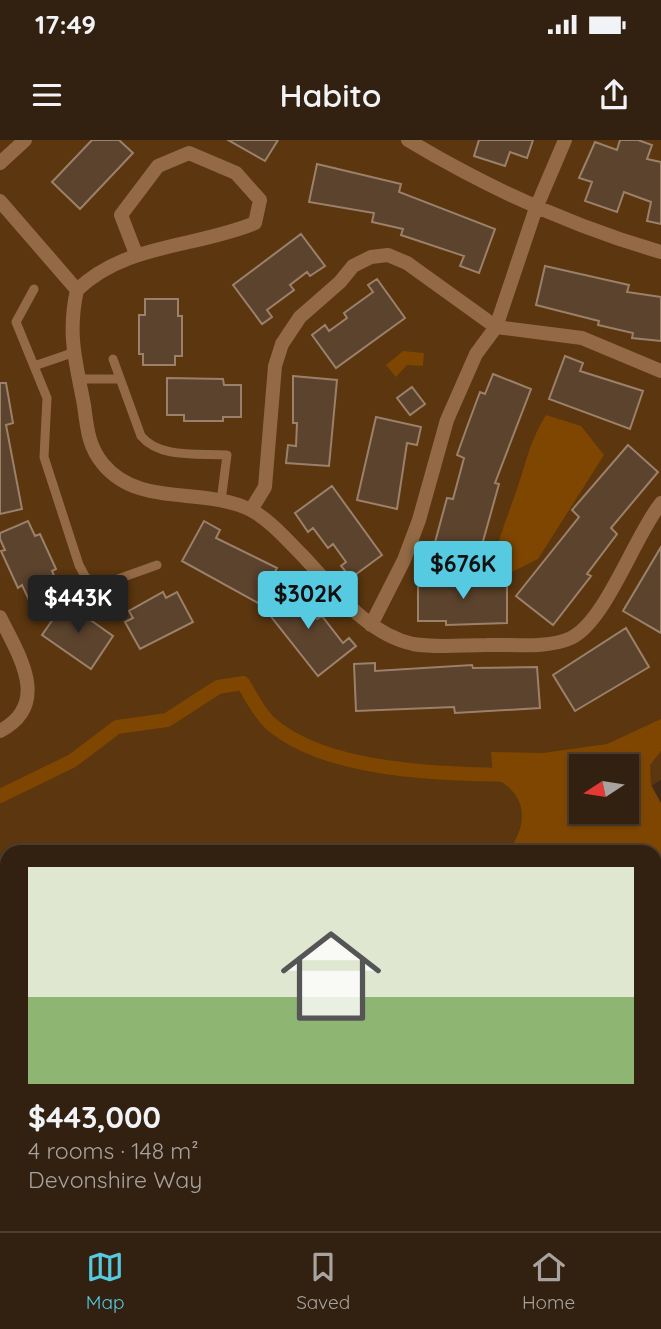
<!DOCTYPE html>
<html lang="en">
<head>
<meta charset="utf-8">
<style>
  body { margin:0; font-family:Quicksand,sans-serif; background:#3d2d1e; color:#f1f3f6; height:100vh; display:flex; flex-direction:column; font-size:26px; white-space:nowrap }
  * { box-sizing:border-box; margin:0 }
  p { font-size:23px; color:#a8a39f }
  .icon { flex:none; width:38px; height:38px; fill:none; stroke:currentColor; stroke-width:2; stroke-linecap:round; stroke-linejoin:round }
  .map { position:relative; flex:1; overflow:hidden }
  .details { position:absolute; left:0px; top:705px; width:662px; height:387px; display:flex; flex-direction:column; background:#322010; border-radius:21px 21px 0 0; box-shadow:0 2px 5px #0004,0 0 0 2px #4d3e30 }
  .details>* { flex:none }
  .needle { width:46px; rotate:258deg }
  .fabs { position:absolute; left:569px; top:614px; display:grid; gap:14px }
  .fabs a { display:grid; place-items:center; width:70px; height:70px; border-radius:0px; background:#322010; box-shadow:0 2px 5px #0004,0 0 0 2px #4d3e30; font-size:35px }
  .price { position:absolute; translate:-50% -60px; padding:0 16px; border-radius:7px; background:#55cae0; color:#111; font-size:23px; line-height:46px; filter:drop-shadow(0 2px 4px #0008) }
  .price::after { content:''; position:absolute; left:50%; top:42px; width:21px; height:16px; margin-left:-10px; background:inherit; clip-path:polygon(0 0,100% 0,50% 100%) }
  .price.active { background:#222; color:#fff }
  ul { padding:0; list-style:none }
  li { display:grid; align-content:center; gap:14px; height:371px; padding:0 28px }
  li+li { border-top:2px solid #4d3e30 }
  li span { display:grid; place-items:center; height:217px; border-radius:0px; color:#555 }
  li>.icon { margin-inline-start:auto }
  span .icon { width:126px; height:126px; fill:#fffc; stroke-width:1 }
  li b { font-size:30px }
  .status { display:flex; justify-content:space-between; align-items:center; height:49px; padding:0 35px; background:#322010; direction:ltr }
  .status svg { height:19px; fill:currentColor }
  header { display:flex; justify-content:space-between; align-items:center; height:91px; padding:0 28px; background:#322010; font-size:32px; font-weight:600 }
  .dock { display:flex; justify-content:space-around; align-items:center; height:98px; border-top:2px solid #4d3e30; background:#322010; font-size:19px; color:#a8a39f }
  .dock a { display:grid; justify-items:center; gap:4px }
  .dock .active { color:#55cae0 }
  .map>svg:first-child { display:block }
</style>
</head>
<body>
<div class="status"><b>17:49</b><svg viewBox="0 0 49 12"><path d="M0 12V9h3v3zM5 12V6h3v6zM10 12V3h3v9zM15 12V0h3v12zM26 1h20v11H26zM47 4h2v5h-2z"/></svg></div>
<header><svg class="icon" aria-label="menu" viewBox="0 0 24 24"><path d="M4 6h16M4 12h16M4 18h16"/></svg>Habito<svg class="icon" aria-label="share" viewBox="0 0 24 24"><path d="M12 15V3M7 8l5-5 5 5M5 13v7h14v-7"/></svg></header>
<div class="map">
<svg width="661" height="1091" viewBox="0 0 661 1091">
  <rect width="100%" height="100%" fill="#422b16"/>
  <path fill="#5b360f" d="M0,0H661V640L627,661L626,626H581V672L542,712H7V1039L0,1043Z"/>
  <path fill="#7e4600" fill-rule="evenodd" d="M403,211L424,213L423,226L407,225L396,237L386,225Z
    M546,275L581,286L604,315L538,419L508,434L492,426C498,400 507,377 516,352C527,321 528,305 546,275Z
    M661,579V611L650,625L651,645L661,663V788L655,785L654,712H508C529,683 528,654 493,637L491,612L543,613L607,604ZM626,626V672H581V626Z"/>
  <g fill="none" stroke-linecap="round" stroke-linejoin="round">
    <path stroke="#7e4600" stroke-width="14" d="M0,656L72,621L117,587L167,580L218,547L243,543C251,556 259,573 270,583C325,632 442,634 512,635"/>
  </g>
  <path fill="#5b432d" stroke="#9c816a" stroke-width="2" d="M92,0H119L133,13L80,69L52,42Z
    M228,0H278L265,21Z
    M479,0H533L527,18L510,12L505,26L474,16Z
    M620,0H638L652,5L647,19L661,22V84L647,81L651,62L624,52L617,72L585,61L592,42L579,38L595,2L617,10Z
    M317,24L401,44L399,52L495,89L479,133L460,126L464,116L401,95L403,89L372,82L374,73L309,62Z
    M301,94L325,126L310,136L307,132L290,145L294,150L267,170L272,177L262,184L233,145Z
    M545,126L629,145L627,152L661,157V201L632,198L633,193L598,185L599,181L536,165Z
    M377,139L405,178L336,228L312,195L325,185L329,191L347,178L344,173L373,152L368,145Z
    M145,159H178V176H182V216H175V225H143V214H139V175H145Z
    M565,216L583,223L580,231L643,251L630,289L549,259Z
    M493,234L531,249L495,343L499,344L475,430L431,417L447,358L453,359L464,318L457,315L467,287L480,252L485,254Z
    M293,236L337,240L329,326L286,323L288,305L296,306L297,283H293Z
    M167,238L223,239L224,245H241V277H223V281H184V275H167Z
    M0,243H6L13,283L6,285L22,369L0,374Z
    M412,247L425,264L410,275L397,258Z
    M376,277L421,287L417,305L407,303L397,369L357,360Z
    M628,305L658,332L611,388L617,394L587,434L591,436L553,485L516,456L579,377L572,370Z
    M332,346L382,415L351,438L341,426L346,422L333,404L328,408L313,388L308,392L295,373Z
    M28,381L35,396L40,394L56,429L52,431L59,447L29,460L22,445L18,448L1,411L5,410L0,399V393Z
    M204,381L220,390L216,398L277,428L258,463L182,421Z
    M661,407V493L623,471Z
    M418,439L507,440V483L446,485V481H418Z
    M298,443L308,455L302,460L317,479L322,476L343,503L349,498L356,506L318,536L265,469Z
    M163,452L166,458L177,452L193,482L140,509L125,482L133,478L129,471Z
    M65,462L113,496L91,529L42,495Z
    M626,488L649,527L575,571L553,535Z
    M375,523V531L472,525L473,528L537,527L540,568L455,573L454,567L356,571L354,524Z"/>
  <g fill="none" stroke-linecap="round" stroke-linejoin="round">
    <path stroke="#936a45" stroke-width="9" d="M34,149L16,182L47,258L44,317L79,425L86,438L104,444L157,425
      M113,219L141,296C160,319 199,313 227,315L221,361
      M34,226L72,213
      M78,239H120"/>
    <path stroke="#936a45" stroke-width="14" d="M408,0C488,48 571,86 661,112
      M0,23L25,0
      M0,61L77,150C67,195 76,222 84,265C87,287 88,306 103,324C139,368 202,346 251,370C270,380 288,401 303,416C334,449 366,494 413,504C436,508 462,505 487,505C512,504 547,509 571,498C606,481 634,397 661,363
      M77,150C126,103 195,108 255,83L260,60L236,33L189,13L158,26L121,75L136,114
      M251,370L265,347L275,226L282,204L300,177L340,142L353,126L371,117L388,115L407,123L496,187L582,198L661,231
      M0,477C18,514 52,564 0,591
      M371,485L404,420L419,380L447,280L476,214L496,187L536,68L565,0"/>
  </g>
</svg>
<div class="fabs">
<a><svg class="needle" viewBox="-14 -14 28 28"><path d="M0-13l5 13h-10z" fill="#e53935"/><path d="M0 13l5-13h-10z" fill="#a8a39f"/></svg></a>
</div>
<b class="price" style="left:463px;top:461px">$676K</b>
<b class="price" style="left:308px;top:491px">$302K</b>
<b class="price active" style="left:78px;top:495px">$443K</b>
<section class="details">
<ul>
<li><span style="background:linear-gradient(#dfe7d0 60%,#8fb573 0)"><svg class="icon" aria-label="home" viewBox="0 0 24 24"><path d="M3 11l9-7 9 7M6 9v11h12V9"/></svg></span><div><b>$443,000</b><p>4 rooms · 148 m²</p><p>Devonshire Way</p></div></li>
</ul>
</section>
</div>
<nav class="dock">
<a class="active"><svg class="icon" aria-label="map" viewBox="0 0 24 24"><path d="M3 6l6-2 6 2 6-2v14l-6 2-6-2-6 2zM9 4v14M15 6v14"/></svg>Map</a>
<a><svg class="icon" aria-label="saved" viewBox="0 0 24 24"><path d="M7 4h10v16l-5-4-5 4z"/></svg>Saved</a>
<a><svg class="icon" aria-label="home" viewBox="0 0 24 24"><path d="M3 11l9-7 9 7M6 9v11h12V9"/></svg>Home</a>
</nav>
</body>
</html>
